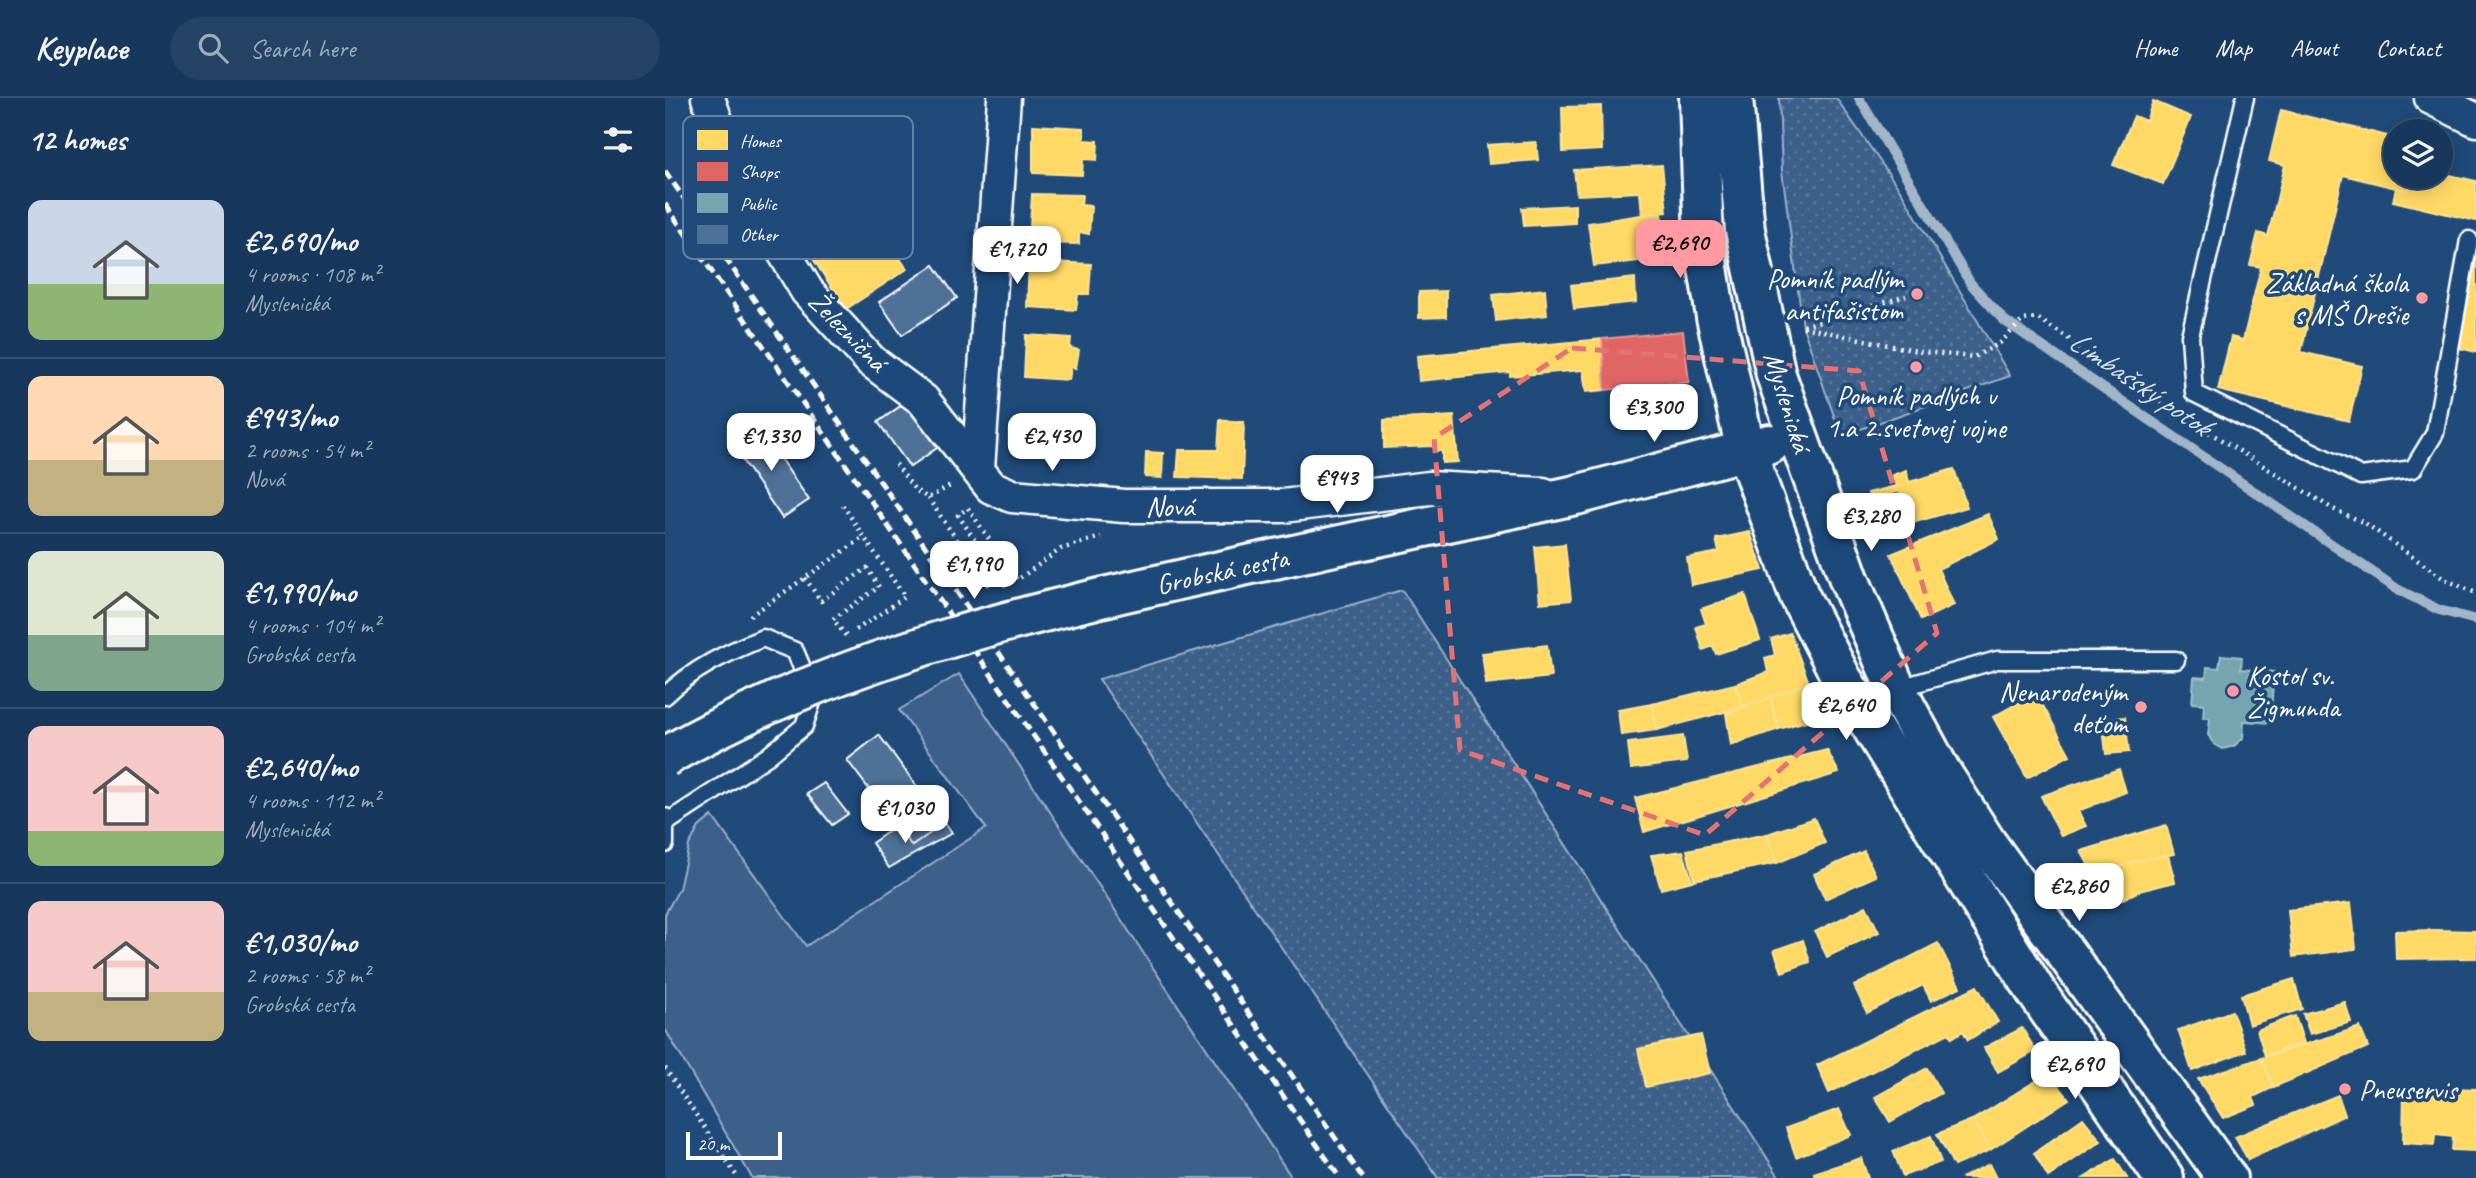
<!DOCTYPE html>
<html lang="en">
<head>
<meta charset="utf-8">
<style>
  body { margin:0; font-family:Caveat,sans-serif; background:#244365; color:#f1f3f6; height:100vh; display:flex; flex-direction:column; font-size:26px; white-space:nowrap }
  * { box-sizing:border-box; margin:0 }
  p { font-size:23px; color:#9eacbb }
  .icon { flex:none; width:38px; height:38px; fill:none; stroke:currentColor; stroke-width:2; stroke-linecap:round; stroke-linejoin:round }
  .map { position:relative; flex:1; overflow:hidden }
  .side { display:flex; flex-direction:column; background:#17385c; width:665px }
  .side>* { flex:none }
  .tools { position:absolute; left:1718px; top:21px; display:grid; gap:14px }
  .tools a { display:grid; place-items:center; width:70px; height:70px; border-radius:50%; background:#17385c; box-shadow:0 4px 18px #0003,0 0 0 2px #365272; font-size:35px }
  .scale { position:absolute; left:21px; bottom:18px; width:96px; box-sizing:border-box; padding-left:7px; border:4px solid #fff; border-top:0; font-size:19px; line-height:24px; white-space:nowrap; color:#fff; -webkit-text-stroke:5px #1f4a7a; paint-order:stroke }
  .price { position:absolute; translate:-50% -60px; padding:0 16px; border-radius:14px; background:#fff; color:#222; font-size:23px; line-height:46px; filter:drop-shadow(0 2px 4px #0008) }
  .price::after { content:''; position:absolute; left:50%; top:42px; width:21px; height:16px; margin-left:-10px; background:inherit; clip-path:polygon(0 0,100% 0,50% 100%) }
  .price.current { background:#ff9aa2; color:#111 }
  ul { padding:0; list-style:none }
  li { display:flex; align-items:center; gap:21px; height:175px; padding:0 28px }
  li+li { border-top:2px solid #365272 }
  li span { display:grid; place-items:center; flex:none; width:196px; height:140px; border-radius:14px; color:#555 }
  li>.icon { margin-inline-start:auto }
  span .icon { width:84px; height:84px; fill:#fffc; stroke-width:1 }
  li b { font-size:30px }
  h2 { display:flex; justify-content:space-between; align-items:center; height:84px; padding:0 28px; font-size:30px }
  header { display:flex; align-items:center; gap:42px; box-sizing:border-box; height:98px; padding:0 35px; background:#17385c; border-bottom:2px solid #365272 }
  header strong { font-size:33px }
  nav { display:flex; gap:38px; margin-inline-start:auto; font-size:24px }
  .search { width:490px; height:63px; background:#244365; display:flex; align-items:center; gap:18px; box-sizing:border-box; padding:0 24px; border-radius:38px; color:#9eacbb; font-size:26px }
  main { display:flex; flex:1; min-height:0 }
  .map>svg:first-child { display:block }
</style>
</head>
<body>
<header>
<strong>Keyplace</strong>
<div class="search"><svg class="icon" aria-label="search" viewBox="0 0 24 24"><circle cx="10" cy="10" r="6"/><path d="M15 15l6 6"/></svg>Search here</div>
<nav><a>Home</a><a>Map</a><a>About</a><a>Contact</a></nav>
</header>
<main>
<section class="side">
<h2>12 homes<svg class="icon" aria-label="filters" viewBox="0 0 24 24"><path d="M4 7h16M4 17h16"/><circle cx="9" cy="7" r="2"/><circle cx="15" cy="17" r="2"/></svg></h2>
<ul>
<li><span style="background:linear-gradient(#c9d6e8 60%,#8fb573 0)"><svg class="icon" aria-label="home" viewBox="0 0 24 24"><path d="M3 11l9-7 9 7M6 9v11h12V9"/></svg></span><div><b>€2,690/mo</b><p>4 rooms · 108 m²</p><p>Myslenická</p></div></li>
<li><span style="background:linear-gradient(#ffd9b3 60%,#c2b280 0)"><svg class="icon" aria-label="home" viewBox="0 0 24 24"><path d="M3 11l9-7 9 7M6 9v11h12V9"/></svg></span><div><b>€943/mo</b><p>2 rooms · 54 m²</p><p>Nová</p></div></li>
<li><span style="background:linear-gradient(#dfe7d0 60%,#7fa58c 0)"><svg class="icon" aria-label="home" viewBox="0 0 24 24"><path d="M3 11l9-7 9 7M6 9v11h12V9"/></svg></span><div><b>€1,990/mo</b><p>4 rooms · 104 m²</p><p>Grobská cesta</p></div></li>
<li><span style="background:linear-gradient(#f6c9c9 75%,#8fb573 0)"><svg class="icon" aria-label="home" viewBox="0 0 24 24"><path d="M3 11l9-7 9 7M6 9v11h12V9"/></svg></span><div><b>€2,640/mo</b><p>4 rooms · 112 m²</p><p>Myslenická</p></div></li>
<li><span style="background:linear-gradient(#f6c9c9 65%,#c2b280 0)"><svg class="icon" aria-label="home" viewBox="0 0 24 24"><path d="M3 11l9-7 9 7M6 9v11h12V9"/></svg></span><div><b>€1,030/mo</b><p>2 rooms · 58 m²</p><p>Grobská cesta</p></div></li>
</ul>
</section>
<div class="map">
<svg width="1811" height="1080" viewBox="0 0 1811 1080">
  <defs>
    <pattern id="park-dots" width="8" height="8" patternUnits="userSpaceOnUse" patternTransform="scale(1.75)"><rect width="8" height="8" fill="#3c618b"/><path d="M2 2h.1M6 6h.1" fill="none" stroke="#59799c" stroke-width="1.8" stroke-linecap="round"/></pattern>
  </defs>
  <rect width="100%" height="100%" fill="#1f4a7a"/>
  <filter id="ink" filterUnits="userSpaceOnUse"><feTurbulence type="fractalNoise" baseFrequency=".0143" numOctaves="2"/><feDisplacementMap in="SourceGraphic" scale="14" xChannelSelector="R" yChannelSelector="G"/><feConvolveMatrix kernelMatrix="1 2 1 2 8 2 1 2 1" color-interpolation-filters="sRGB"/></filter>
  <g filter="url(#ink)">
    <path fill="#3c618b" stroke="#9eb0c5" stroke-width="2" d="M294,576L627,1080H87L0,931V816L14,791L24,747L34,729L47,718L141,848L321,730L234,612Z"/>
    <path fill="url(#park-dots)" stroke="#9eb0c5" stroke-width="2" d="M1114,0H1171L1237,95L1345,278L1176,338L1138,229L1117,73Z
      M737,492L1115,1080H773L434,581Z"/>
    <path fill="#ffd966" stroke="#ffe494" stroke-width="2" d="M1488,3L1526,19L1498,86L1448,67L1469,18L1481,23Z
      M936,8L937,52L898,54L897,9Z
      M1616,12L1731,40V79H1747L1743,93L1678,77L1636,254L1697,268L1684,323L1553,292L1566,239L1578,242L1596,169L1585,167L1593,135L1603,138L1620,67L1604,63Z
      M368,27L419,30V42L433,43L432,62L418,61L417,77L368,75Z
      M871,44L873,62L824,66L822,47Z
      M997,67L1002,114L977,117L975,94L912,97L909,72Z
      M1776,75L1811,83V123L1728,103L1731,90L1743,93L1747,79H1776Z
      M199,80L210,97L193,109L220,151L226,147L242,171L181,211L137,144L152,134L142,117Z
      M367,96L417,97L416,107L426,108L424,136L414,134V146L364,145Z
      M910,107V125L859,128L857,110Z
      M996,114L1002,160L929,168L923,125Z
      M1811,160V254L1790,249Z
      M364,163L426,166L424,196H413L411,212L362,209Z
      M970,180L971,204L909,211L906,187Z
      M880,191L882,217L831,223L828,197Z
      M781,193V219L754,220V194Z
      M361,237L406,240L405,250L414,252L411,270L406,269L404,282L359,279Z
      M937,241L940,292L921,294L918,272L845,278V274L754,283L752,258Z
      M789,318L793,364L777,365V353H769V348L719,350V322Z
      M555,322L579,324L577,381L512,379L514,352H553Z
      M481,354L498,355L497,380L480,379Z
      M1289,371L1302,409L1216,434L1203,395L1231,388L1227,377L1241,372L1244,384Z
      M1323,416L1334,441L1273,471L1289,507L1256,522L1226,456Z
      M1085,434L1098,472L1026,487L1022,460L1054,454L1051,441Z
      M900,446L906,502L875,505L870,449Z
      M1080,496L1095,542L1051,556L1048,548L1038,552L1031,529L1041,526L1036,511Z
      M1125,535L1144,585L1078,609L1070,586L1103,574L1100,560L1110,557L1106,541Z
      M882,547L886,579L821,586L817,555Z
      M1144,585L1158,618L1114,631L1105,599Z
      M1070,586L1078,609L992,632L987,606Z
      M1371,595L1405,657L1362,680L1328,619Z
      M1105,599L1114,631L1066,647L1061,616Z
      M987,606L992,632L956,637L953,612Z
      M1460,619L1464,654L1441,656L1437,621Z
      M1018,638L1022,664L966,671L963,645Z
      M1162,652L1174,675L979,734L970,700Z
      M1454,671L1461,694L1413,713L1421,728L1396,738L1376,698Z
      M1149,720L1160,745L1112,765L1102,736Z
      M1501,727L1509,756L1467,764L1430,779L1416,753Z
      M1102,736L1112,765L1029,782L1022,752Z
      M1018,753L1027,783L996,791L986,757Z
      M1199,753L1211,778L1160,801L1149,776Z
      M1503,757L1510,784L1474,793L1446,807L1430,779L1467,764Z
      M1686,805L1691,851L1628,859L1623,812Z
      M1201,808L1214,834L1162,859L1150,834Z
      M1771,832L1811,833V860L1731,861L1730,833Z
      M1138,842L1145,864L1117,874L1109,852Z
      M1273,845L1295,889L1266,903L1258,887L1202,915L1189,888Z
      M1629,881L1637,911L1584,927L1576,897Z
      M1312,888L1333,924L1303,942L1298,933L1287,940L1284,935L1164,995L1152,967Z
      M1680,904L1686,924L1645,936L1638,916Z
      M1567,913L1581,953L1527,973L1513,932Z
      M1630,918L1639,945L1600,958L1592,932Z
      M1695,929L1703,949L1609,989L1596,960Z
      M1357,930L1371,953L1333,974L1319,950Z
      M1036,937L1045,975L981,989L973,951Z
      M1596,960L1609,989L1588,999L1591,1007L1558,1020L1533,981Z
      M1262,970L1276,995L1225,1024L1210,999Z
      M1384,975L1404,1001L1325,1052L1309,1021Z
      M1739,990L1769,991L1770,998H1788V990L1811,991V1053L1787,1052L1788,1038L1770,1036L1769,1047L1738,1045Z
      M1673,997L1680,1017L1583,1062L1570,1039Z
      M1174,1011L1186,1037L1131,1059L1121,1030Z
      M1418,1020L1436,1043L1383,1079L1369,1055Z
      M1309,1021L1325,1052L1289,1068L1272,1036Z
      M1266,1038L1276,1064L1238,1078L1228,1053Z
      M1196,1060L1203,1080H1151L1149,1075Z
      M1450,1061L1462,1080H1419Z
      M1324,1066L1331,1080H1296Z"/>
    <path fill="#e06666" stroke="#e99494" stroke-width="2" d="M1018,233L1024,284L940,292L937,241Z"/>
    <path fill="#76a5af" stroke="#9fc0c7" stroke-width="2" d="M1556,557L1577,559L1576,571L1609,574L1605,625L1579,623L1578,640L1569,648L1558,651L1549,646L1543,637L1545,620H1538L1539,606L1527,605L1529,579L1541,580L1542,569L1554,570Z"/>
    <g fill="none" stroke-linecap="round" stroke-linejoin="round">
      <path stroke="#a3b5c8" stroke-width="10" d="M1194,0L1306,186L1340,223L1732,491L1774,512L1811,522"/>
    </g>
    <path fill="#507197" stroke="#fff" stroke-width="2" d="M269,167L292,200L237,237L214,204Z
      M244,302L276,347L245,369L213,324Z
      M94,330L144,402L117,420L68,349Z
      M214,637L279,725L247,748L182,662Z
      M159,685L183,716L167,727L142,696Z
      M279,725L287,735L224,770L207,745L231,728L247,748Z"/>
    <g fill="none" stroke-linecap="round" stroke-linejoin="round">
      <defs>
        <path id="lane" d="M1580,0L1525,238L1529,295L1696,378L1748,371L1770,335L1804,142
          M1231,591L1332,562H1511
          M0,598C29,570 61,555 98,540L130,553L149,598L139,628L103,658L1,725
          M0,719V746"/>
        <path id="street" d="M43,0L66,65L142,193L206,263L258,302L326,389L347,398L459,408H618L764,390L878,396
          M1766,0L1811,22
          M313,371L339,0"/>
        <path id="secondary" d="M1034,0L1039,145L1051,219L1081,353L1134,497L1176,579L1292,767L1370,892L1499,1080
          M1068,0L1080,132L1111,277L1184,481L1231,591L1275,672L1321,744L1562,1080
          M656,451L911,397L1105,346"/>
      </defs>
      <use href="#lane" stroke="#fff" stroke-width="21"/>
      <use href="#street" stroke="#fff" stroke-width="37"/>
      <use href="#secondary" stroke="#fff" stroke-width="44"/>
      <path stroke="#fff" stroke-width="4.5" stroke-dasharray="2 5" stroke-linecap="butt" d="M1139,228L1241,198
        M1138,229L1257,254L1309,259L1335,245L1358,222L1372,220L1402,239L1415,253L1513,315
        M1526,323L1668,411L1700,425L1779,481L1811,495
        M231,366L250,392L263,400L285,388
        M263,400L326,491
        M140,480L156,503L202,470L214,489L168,521L181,538
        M341,488L293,417L303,410L352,482L396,451L436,439
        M85,518L199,439L175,403
        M191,532L240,499L199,439
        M0,970L73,1080"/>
      <use href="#lane" stroke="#1f4a7a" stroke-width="16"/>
      <use href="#street" stroke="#1f4a7a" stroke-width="32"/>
      <use href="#secondary" stroke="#1f4a7a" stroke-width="38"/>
      <path stroke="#fff" stroke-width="5" stroke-dasharray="10 5" stroke-linecap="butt" d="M0,73L698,1080
        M0,106L675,1080"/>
      <defs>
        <path id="secondary-bridge" d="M0,659C196,544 437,499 656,451"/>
      </defs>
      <use href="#secondary-bridge" stroke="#fff" stroke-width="44" stroke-linecap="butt"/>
      <use href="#secondary-bridge" stroke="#1f4a7a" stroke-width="38"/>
    </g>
  </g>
  <path fill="none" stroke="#e47373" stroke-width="5" stroke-dasharray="14 9" stroke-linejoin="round" d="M907,250L1194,273L1272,535L1040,737L795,652L769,340Z"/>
  <g fill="#ff9aa2" stroke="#1f4a7a" stroke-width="2.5">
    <circle cx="1252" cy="196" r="7"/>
    <circle cx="1757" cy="200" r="7"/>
    <circle cx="1251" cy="269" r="7"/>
    <circle cx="1568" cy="593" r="7"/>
    <circle cx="1476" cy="609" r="7"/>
    <circle cx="1680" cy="991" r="7"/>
  </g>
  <g text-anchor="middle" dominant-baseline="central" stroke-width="7" stroke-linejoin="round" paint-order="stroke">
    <g font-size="28" fill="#fff" stroke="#1f4a7a" text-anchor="end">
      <text x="1238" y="180">Pomník padlým<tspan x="1238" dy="32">antifašistom</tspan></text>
      <text x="1743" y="184">Základná škola<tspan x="1743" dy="32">s MŠ Orešie</tspan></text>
      <text x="1251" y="297" text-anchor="middle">Pomník padlých v<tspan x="1251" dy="32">1.a 2.svetovej vojne</tspan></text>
      <text x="1582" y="577" text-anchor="start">Kostol sv.<tspan x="1582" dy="32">Žigmunda</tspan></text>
      <text x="1462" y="593">Nenarodeným<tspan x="1462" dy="32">deťom</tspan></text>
      <text x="1694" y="991" text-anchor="start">Pneuservis</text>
    </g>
    <g font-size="28" fill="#fff" stroke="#1f4a7a">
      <text transform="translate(183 233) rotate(46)">Železničná</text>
      <text transform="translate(1123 304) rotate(73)">Myslenická</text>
      <text x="505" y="408">Nová</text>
      <text transform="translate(557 473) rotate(-12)">Grobská cesta</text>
    </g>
    <g font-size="30" font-style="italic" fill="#d8e0e8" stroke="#1f4a7a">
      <text transform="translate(1475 285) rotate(34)">Limbašský potok</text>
    </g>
  </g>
  <rect x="18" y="18" width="230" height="143" rx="10" fill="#1f4a7a" stroke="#6280a2" stroke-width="2"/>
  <rect x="32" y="32" width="31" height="20" fill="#ffd966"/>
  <rect x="32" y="64" width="31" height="19" fill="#e06666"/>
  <rect x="32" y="95" width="31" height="20" fill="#76a5af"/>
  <rect x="32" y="127" width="31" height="19" fill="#507197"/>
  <g font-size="19" fill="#fff">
    <text x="75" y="49">Homes</text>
    <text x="75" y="80">Shops</text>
    <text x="75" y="112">Public</text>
    <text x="75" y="143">Other</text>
  </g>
</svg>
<div class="tools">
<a><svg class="icon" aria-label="layers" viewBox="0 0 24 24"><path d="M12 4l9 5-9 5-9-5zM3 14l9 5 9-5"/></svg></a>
</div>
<div class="scale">20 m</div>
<b class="price current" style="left:1015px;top:182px">€2,690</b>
<b class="price" style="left:352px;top:188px">€1,720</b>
<b class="price" style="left:989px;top:346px">€3,300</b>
<b class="price" style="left:106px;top:375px">€1,330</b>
<b class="price" style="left:387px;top:375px">€2,430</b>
<b class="price" style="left:672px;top:417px">€943</b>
<b class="price" style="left:1206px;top:455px">€3,280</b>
<b class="price" style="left:309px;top:503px">€1,990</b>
<b class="price" style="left:1181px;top:644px">€2,640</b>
<b class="price" style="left:240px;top:747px">€1,030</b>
<b class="price" style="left:1414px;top:825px">€2,860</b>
<b class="price" style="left:1410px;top:1003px">€2,690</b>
</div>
</main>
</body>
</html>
